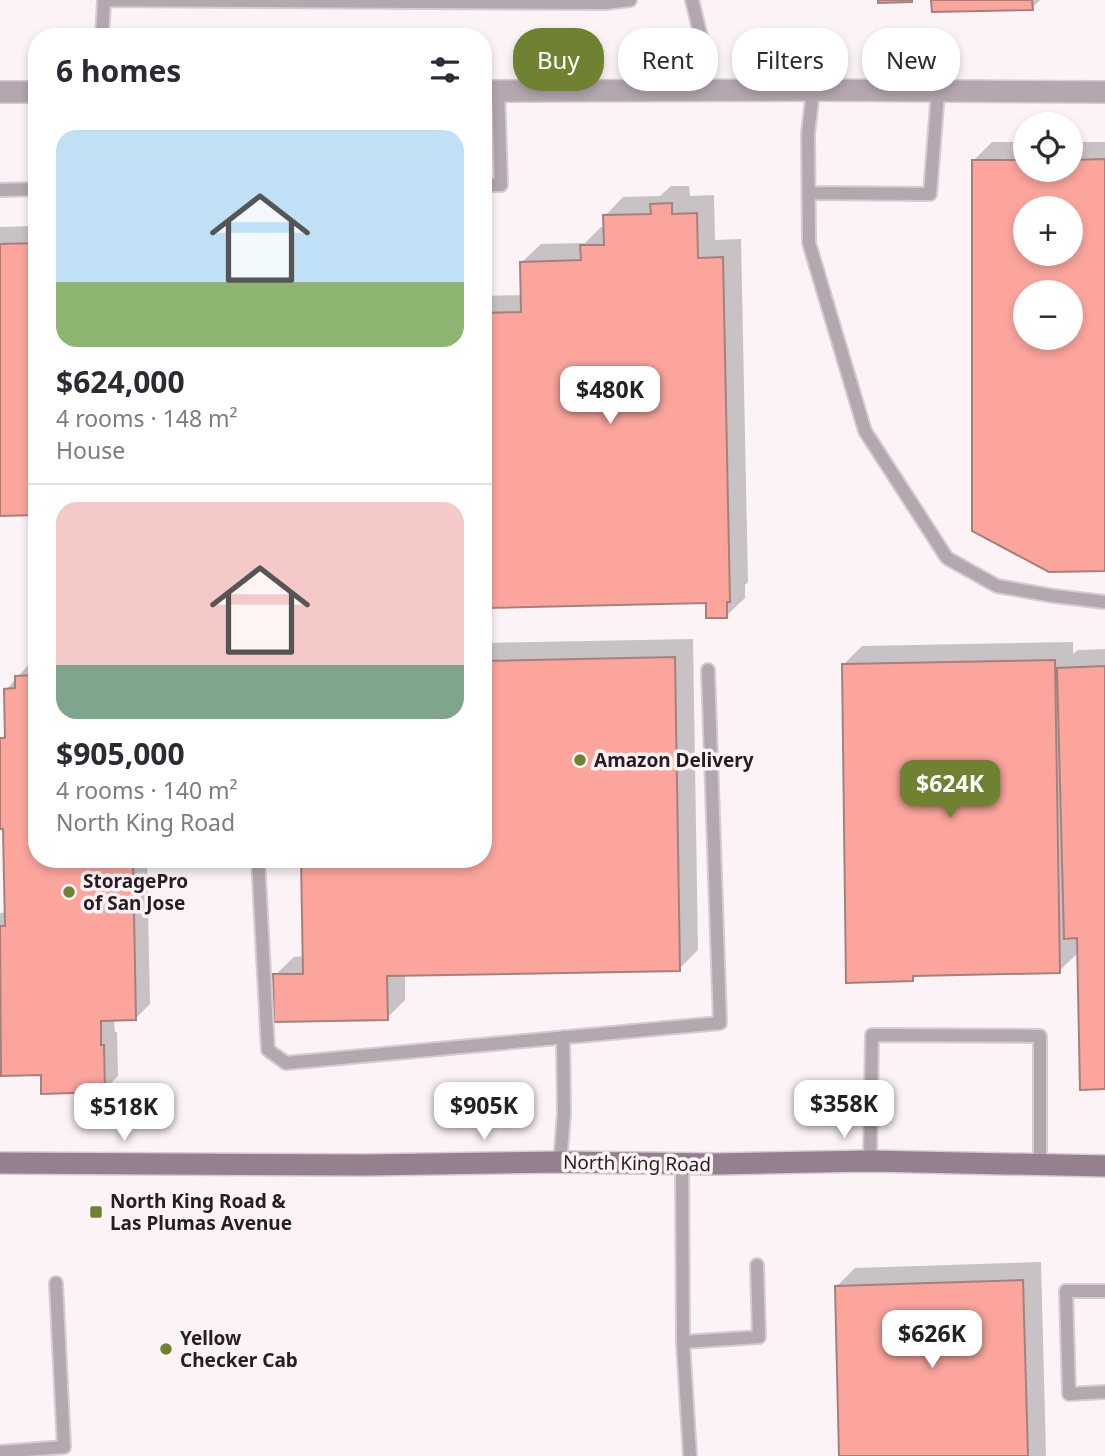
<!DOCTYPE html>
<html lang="en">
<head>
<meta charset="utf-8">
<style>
  body { margin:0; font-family:"Noto Sans",sans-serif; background:#f7f7f7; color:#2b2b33; height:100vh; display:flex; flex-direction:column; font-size:26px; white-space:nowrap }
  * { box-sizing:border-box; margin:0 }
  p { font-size:23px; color:#7c7c81 }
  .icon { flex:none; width:38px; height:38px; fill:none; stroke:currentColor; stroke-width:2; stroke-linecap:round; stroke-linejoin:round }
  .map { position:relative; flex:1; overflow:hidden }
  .panel { position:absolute; left:28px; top:28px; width:464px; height:840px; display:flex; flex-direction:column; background:#fff; border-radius:28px; box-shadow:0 4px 10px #0003 }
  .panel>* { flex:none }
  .hud { position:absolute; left:513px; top:28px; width:486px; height:63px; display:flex; gap:14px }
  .fabs { position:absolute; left:1013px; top:112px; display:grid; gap:14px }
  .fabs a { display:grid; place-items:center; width:70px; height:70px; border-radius:50%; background:#fff; box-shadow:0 4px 10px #0003; font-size:35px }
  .price { position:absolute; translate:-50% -60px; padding:0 16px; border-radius:14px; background:#fff; color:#222; font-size:23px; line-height:46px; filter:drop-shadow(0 2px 4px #0008) }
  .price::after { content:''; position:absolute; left:50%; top:42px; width:21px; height:16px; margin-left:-10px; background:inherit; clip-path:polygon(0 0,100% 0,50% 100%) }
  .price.current { background:#6e8232; color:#fff }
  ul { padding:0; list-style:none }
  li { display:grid; align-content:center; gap:14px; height:371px; padding:0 28px }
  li+li { border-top:2px solid #e1e1e2 }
  li span { display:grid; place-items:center; height:217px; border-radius:21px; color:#555 }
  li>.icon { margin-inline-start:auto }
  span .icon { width:126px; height:126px; fill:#fffc; stroke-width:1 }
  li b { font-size:30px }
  h2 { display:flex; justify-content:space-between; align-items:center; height:84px; padding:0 28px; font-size:30px }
  .chip { padding:0 24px; border-radius:28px; background:#fff; box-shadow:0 4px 10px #0003; font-size:24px; line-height:63px }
  .chip.current { background:#6e8232; color:#fff }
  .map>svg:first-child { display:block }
</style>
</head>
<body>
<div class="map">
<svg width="1105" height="1456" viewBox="0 0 1105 1456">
  <rect width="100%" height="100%" fill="#fbf3f5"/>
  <path fill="#0003" fill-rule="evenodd" d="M933,0H1040L1032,8Z
    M992,142H1026V170H1071V142H1105V570H1049L973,161ZM1026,208H1071V254H1026ZM1026,292H1071V338H1026Z
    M671,186H689L690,196L714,195L715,240L741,239L748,582L745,585V598L726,616L708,601L483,606V296L523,295L522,262L541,244L585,243L601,227H605V216L623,197L660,196Z
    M37,226V513L0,514V227Z
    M693,639L698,950L679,969L405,974V1000L387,1018L275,975L294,957L304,956L483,859V643Z
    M1073,642V654L1078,650L1105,649V1087L1079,952L1059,971L918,974L913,979L843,665L862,646Z
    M31,662H37V859H147L150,1004L136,1018L114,1019L115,1032H117L118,1076L104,1090L42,1073L0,1046V913L7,912L5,827L0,828L1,739L6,733V690Z
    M1041,1262L1046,1456H841L836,1287L855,1268Z"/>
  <path fill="#fba59d" stroke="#a4817d" stroke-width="2" fill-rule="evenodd" d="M878,0H912V2L878,3Z
    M931,0H1032L1033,10L932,12Z
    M1105,159V571L1049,572L972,531V160H1026V170H1071V160ZM1026,208H1071V254H1026ZM1026,292H1071V338H1026Z
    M672,203V214L697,213L698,258L723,257L730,602H727V618H706V603L483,608V313L521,312L520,262L581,260L580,245H604L603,215L651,214L650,204Z
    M37,243V515L0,516V244Z
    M675,657L680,971L387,976L388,1020L274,1022L273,974H303L301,859H483V661Z
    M1055,660L1060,973L913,976V981L846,983L842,664Z
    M1105,666V1089L1080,1090L1077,938L1064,939L1057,668Z
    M37,675V859H133L136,1020L101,1021V1045H104L105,1092L41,1094V1075L1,1076L0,926H5L3,829H0V738H5L4,689L15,688V676Z
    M1023,1280L1028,1456H839L835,1286Z"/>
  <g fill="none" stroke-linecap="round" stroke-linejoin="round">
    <defs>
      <path id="service" d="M692,0L702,41L704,90
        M102,37L104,0L605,3L630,0
        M813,90L808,134L809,243L865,431L947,558L997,586L1054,596L1105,602
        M483,185H501L498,91
        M0,190L37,189
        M809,193L930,194L938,91
        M258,859L268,1050L286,1063L720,1023L708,670
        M870,1161L872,1035L1040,1036V1164
        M560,1162L564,1114L563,1037
        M682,1164L683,1342L690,1456
        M1105,1291H1066L1069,1394L1105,1392
        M683,1342L759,1337L757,1265
        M0,1452L64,1447L56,1283"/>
      <path id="minor" d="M483,91L813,90L1105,92
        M0,92H37"/>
      <path id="secondary" d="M0,1163L366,1165L560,1162L716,1164L870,1161L1105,1166"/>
    </defs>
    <use href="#service" stroke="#d5cccf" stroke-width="16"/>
    <use href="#minor" stroke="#d5cccf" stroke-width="24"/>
    <use href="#secondary" stroke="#d5cccf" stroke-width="24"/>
    <use href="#service" stroke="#b4a7b0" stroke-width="12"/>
    <use href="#minor" stroke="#b4a7b0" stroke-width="21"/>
    <use href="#secondary" stroke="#94808e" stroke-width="21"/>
  </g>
  <g fill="#6e8232" stroke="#fbf3f5" stroke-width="2.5">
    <circle cx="580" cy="760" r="7"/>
    <circle cx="69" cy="892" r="7"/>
    <rect x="89" y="1205" width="14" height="14" rx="3.5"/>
    <circle cx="166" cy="1349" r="7"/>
  </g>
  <g text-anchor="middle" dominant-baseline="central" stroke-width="7" stroke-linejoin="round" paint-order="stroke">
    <g font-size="19" font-weight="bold" fill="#2a1c20" stroke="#fbf3f5" text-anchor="start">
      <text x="594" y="760">Amazon Delivery</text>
      <text x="83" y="881">StoragePro<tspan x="83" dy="22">of San Jose</tspan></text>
      <text x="110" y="1201">North King Road &amp;<tspan x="110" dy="22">Las Plumas Avenue</tspan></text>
      <text x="180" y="1338">Yellow<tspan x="180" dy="22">Checker Cab</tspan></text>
    </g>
    <g font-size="19" fill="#2a1c20" stroke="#fbf3f5">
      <text transform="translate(637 1163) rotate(1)">North King Road</text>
    </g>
  </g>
</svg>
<div class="fabs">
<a><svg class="icon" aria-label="locate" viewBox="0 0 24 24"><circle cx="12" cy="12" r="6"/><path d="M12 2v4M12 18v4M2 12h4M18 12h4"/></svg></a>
<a>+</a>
<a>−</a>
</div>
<b class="price" style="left:610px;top:426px">$480K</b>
<b class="price current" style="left:950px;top:820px">$624K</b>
<b class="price" style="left:844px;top:1140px">$358K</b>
<b class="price" style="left:484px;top:1142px">$905K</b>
<b class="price" style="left:124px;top:1143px">$518K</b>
<b class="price" style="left:932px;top:1370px">$626K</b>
<div class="hud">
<a class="chip current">Buy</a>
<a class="chip">Rent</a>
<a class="chip">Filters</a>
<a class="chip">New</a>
</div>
<section class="panel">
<h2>6 homes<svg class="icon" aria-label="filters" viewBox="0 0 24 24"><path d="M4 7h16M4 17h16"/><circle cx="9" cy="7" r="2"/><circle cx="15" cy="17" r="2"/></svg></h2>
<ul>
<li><span style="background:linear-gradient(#bfe0f5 70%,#8fb573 0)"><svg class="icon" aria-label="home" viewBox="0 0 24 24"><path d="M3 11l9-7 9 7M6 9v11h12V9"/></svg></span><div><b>$624,000</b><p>4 rooms · 148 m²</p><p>House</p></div></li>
<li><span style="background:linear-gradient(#f6c9c9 75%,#7fa58c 0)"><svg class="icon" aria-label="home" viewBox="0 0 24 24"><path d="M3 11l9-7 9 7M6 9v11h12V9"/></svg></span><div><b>$905,000</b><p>4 rooms · 140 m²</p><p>North King Road</p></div></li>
</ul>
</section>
</div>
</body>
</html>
